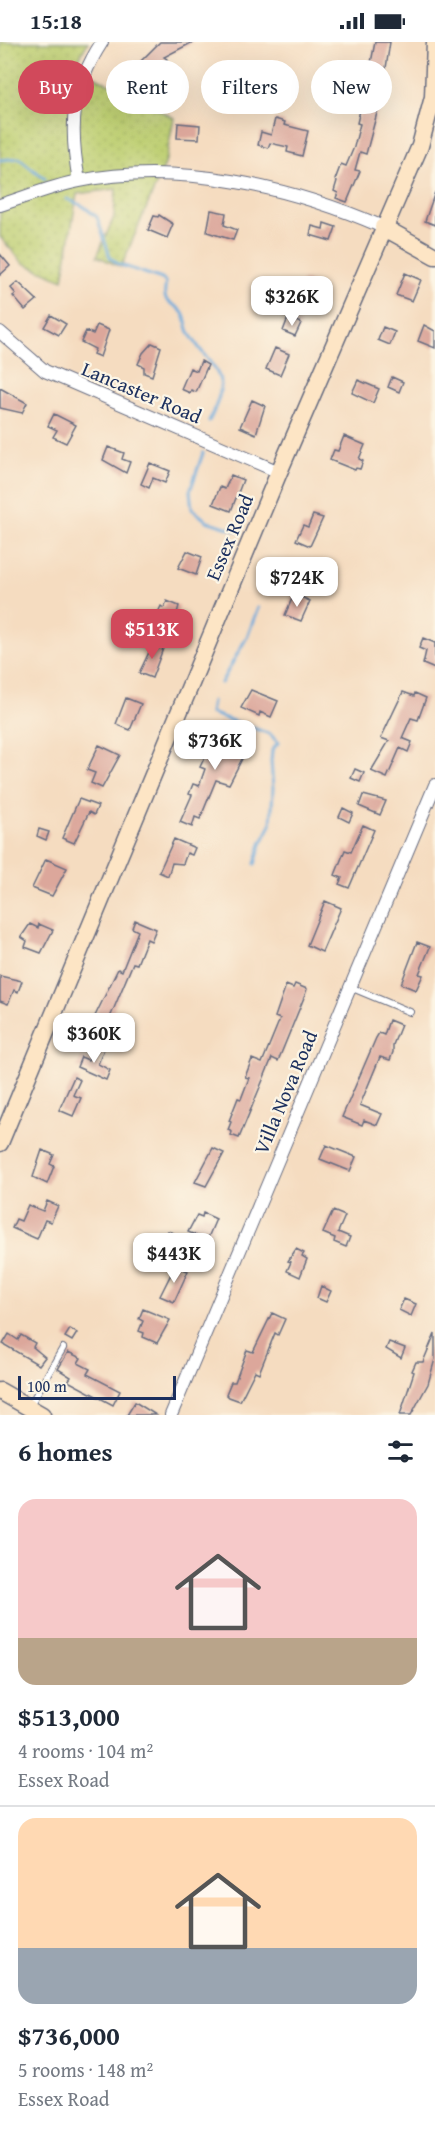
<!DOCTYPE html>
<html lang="en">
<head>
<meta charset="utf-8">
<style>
  body { margin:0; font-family:"Gentium Book Plus",serif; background:#f2f2f3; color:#1f2937; height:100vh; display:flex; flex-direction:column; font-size:22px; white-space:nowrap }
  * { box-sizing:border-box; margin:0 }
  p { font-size:20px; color:#747a83 }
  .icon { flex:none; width:33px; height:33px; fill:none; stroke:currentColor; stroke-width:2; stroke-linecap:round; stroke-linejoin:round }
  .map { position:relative; height:1373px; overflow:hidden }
  .sheet { display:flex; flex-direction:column; background:#fff; flex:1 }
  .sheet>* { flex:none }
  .banner { position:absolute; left:18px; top:18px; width:399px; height:54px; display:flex; gap:12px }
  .scale { position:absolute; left:18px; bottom:15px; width:158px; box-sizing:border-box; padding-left:6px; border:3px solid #1b2f5e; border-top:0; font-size:16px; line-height:21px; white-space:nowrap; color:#1b2f5e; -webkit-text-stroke:4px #fcf5e5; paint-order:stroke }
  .price { position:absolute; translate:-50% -51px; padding:0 14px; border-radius:12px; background:#fff; color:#222; font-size:20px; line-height:39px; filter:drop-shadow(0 2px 3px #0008) }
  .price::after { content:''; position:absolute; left:50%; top:36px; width:18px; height:14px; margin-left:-9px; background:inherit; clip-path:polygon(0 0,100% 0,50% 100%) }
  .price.on { background:#d1495b; color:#fff }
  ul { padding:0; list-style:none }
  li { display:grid; align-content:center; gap:12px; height:318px; padding:0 18px }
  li+li { border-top:2px solid #e0e1e3 }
  li span { display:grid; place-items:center; height:186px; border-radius:18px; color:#555 }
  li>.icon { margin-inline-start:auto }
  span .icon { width:108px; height:108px; fill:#fffc; stroke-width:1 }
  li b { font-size:26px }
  h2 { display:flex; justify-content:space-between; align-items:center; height:72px; padding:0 18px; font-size:26px }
  .tag { padding:0 21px; border-radius:27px; background:#fff; box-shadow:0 6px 24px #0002; font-size:21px; line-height:54px }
  .tag.on { background:#d1495b; color:#fff }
  .status { display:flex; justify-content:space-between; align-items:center; height:42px; padding:0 30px; background:#fff; direction:ltr }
  .status svg { height:16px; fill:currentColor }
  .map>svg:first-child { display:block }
</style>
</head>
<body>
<div class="status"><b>15:18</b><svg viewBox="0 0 49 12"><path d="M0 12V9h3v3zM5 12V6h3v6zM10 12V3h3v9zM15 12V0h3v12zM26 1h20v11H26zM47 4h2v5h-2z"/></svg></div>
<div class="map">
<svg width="435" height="1373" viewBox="0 0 435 1373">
  <defs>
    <pattern id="green-dots" width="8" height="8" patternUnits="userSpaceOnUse" patternTransform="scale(1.5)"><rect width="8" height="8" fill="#becf72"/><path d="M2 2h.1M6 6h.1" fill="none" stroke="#a3b265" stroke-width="1.8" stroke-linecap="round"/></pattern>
  </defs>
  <rect width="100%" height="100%" fill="#fcf5e5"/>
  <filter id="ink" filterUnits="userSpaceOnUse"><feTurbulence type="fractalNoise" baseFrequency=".0167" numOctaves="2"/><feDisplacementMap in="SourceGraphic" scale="12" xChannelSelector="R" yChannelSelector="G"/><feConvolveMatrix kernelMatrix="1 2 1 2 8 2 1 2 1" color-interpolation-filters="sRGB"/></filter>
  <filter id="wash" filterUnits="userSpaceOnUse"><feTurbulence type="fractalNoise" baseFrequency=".008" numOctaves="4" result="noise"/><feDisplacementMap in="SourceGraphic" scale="24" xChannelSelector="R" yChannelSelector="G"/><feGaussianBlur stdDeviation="1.35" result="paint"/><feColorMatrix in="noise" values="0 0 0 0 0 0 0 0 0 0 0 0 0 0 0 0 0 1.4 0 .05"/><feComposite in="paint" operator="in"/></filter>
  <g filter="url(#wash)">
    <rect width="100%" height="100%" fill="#f5dcc0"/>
    <path fill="url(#green-dots)" stroke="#6c7f68" stroke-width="1.5" d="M0,0H88L75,24L174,76L165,122L121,225L97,214L114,175L116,147L77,152L63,238L23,221L0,195Z"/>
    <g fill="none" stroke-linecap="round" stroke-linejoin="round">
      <path stroke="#68a8db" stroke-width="3" d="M0,118L19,116L45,137
        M67,157L83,164L97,175L110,215L118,222L162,237L166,241C161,264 171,257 182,270C187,276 186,285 190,292C214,333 234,329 209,379
        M203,411L190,449L192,467L207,479L238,489
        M221,641L248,593L258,566
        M212,659L210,671L270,692L278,701L272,708L271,719L273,747L271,783L261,802L255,822"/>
    </g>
    <g id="blocks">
      <path fill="#dca79b" d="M160,0H193L164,15L167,17L154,30L139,54L124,45L135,25Z
        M375,0H390L382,52L366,112L360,110L355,128L360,129L347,160L336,156L338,151L334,149L337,139L335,138L341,122L346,124L354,105L360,82L357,81L361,64L345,60L346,53L364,57Z
        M275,77L285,80L284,83L308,89L302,114L287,110L288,105L270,101L268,106L258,103L261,90L271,93Z
        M178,81L200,83L199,97L177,96Z
        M435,150V183L425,179Z
        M211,168L226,171L224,183L237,188L233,198L207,190Z
        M159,173L173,182L167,196L148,188L154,174L158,175Z
        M324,181L336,185L331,199L310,193L312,184L323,187Z
        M0,212L10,224L0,233Z
        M405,231L421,238L412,259L396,253Z
        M303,238L316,243L307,263L295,258Z
        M18,240L37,258L25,268L13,254L16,252L11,246Z
        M51,273L66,282L59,293L44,285Z
        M288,276L301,281L295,294L283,289Z
        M97,283L109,288L100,315L93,312L95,307L81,300L86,289L93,292Z
        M424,283L435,289V306L418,299Z
        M383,285L395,290L390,303L378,298Z
        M152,301L161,305L152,334L144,331V325L138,322L143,311Z
        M275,306L289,312L280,333L266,327Z
        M201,319L208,323L196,350L191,348L190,351L181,347L190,326L197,329Z
        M392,335L403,340L399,350L388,345Z
        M358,338L379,347L373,361L352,351Z
        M0,346L27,361L22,371L0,366Z
        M252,358L265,364L256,392L240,385Z
        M54,372L76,383L66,401L53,395L57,388L48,384Z
        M344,394L365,403L359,417L363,419L360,427L356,426L355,428L330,418L334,408L338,409Z
        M108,405L124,411L122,417L130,420L126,431L103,418Z
        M150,421L170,429L165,441L153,436L149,446L141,442Z
        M231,433L243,438L231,469L213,462L220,445L225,447Z
        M313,473L323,476L310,504L296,498L303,483L308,485Z
        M187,509L202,515L196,533L178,526Z
        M298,521L312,527L303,548L289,541L290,538L287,536L292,523L296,525Z
        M294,552L310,559L301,579L285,573Z
        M167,559L179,564L174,582L156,575L161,564L164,566Z
        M423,596L435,601V627L423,622L426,609L419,606Z
        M154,600L164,604L152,636L139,631Z
        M251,648L278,659L271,675L260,670L259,674L241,666Z
        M403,650L414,654L415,651L426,656L418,678L411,676L402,696L412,700L408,710L400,706L387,736L371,729L389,699L381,696Z
        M126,656L141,662L130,688L116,682Z
        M219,681L244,691L236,710L244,713L229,742L216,738L200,777L195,775L192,785L180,780L192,753L189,752L193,742L199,744L205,727L200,725L207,710L212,713L218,698L213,696Z
        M99,703L120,713L102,746L91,741L95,731L87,728Z
        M355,727L364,731L360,740L351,736Z
        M363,753L386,759L380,773L359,764Z
        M79,757L98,764L94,773L89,770L74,801L62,796Z
        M343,766L353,771L349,780L339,775Z
        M363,783L374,788L349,846L339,842L342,836L335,833L345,808L351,810Z
        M39,787L49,790L46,798L37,794Z
        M174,797L195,806L192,813L187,811L183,822L172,821L168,834L159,830Z
        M46,817L67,826L52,854L32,846Z
        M325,859L341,866L322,910L307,903Z
        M135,878L156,887L151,899L147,897L137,922L133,921L109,978L114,980L106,993L95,988L100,976L95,974L118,927L122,929L138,889L132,886Z
        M30,882L38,886L39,882L53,888L41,911L25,905L27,899L21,895Z
        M417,900L430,905L419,932L423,933L416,948L401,942Z
        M0,934L22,939L18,950L14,948L8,962L0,959Z
        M295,942L307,947L305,953L278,1019L272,1016L239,1096L231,1093L232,1090L228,1088L231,1080L229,1079L238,1056L241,1057L249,1036L245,1035L252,1017L262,1021L273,994L280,977L275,975L286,943L293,946Z
        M389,978L401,983L393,1003V1010L390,1018L380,1015L360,1063L382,1072L377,1083L364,1078L362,1083L342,1075L376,996L379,991L384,993Z
        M94,1003L104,1007L98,1022L110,1028L106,1038L77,1025L81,1015L88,1018Z
        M74,1035L80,1038L73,1053L81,1056L73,1074L59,1068Z
        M326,1103L356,1115L350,1129L320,1117Z
        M213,1106L224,1111L206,1144L195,1140Z
        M42,1108L54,1113L50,1122L54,1124L47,1142L33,1135Z
        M47,1159L58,1164L51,1180L45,1178L37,1197L12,1186L16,1177L21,1179L28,1163L43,1169Z
        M333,1169L345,1174L338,1190L350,1195L346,1205L334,1200L335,1196L323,1191Z
        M203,1171L216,1177L207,1198L188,1190L197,1173L202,1175Z
        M168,1189L178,1193L174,1202L164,1198Z
        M296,1207L304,1211L302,1214L307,1217L300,1235L287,1229L291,1220L288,1219Z
        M175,1224L188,1229L174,1260L160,1254Z
        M321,1244L331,1249L326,1260L317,1256Z
        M404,1257L416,1262L411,1274L399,1268Z
        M143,1267L170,1278L157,1301L143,1295L144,1291L139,1289L143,1279L139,1277Z
        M272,1271L285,1277L278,1293L275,1291L259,1331L255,1329L240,1359L229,1355L226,1352L231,1340H235L247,1308L253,1310Z
        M70,1287L77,1291L72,1299L65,1295Z
        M435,1291V1317L428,1342L411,1373H400L414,1330L412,1329L416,1320H423Z
        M9,1292L18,1298L21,1293L35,1301L33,1305L45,1315L39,1323L3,1302Z
        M389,1300L405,1306L401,1316L386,1307Z
        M68,1310L81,1316L78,1321L90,1327L87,1332L120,1349L113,1363L68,1339L71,1335L58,1327Z
        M135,1360L156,1373H127Z"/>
    </g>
  </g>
  <g filter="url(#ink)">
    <use href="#blocks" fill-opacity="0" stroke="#676c80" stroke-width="1.5"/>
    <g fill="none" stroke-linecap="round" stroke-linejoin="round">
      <defs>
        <path id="lane" d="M350,945L410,970
          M29,1365L63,1306"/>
        <path id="street" d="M79,139C69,84 71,48 102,0
          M0,163C26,155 52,144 79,139C179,119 292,145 383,185
          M0,290L45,329L279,430
          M171,1373L435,743"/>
        <path id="secondary" d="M383,185L435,214
          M0,1101L279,430L420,104L433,55L435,0
          M0,1349L42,1373"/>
      </defs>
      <use href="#lane" stroke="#676c80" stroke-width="8"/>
      <use href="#street" stroke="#676c80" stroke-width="14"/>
      <use href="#secondary" stroke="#676c80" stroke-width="19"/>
      <use href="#lane" stroke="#fff" stroke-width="6"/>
      <use href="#street" stroke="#fff" stroke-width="12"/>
      <use href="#secondary" stroke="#fde5c5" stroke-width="16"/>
    </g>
  </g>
  <g text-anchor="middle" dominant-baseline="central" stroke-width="4.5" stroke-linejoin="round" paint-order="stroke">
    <g font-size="20" fill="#1b2f5e" stroke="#fcf5e5">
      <text transform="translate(142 350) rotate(23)">Lancaster Road</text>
      <text transform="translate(229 495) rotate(-67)">Essex Road</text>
      <text transform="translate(285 1050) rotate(-67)">Villa Nova Road</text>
    </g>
  </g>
</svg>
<div class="scale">100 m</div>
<b class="price" style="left:292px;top:285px">$326K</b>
<b class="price" style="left:297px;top:566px">$724K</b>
<b class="price on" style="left:152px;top:618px">$513K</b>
<b class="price" style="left:215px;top:729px">$736K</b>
<b class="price" style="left:94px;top:1022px">$360K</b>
<b class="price" style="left:174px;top:1242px">$443K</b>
<div class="banner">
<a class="tag on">Buy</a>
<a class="tag">Rent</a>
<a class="tag">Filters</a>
<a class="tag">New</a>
</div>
</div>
<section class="sheet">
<h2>6 homes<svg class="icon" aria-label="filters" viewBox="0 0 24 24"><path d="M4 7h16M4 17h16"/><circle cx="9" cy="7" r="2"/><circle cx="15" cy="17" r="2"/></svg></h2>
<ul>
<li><span style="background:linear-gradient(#f6c9c9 75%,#b9a48a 0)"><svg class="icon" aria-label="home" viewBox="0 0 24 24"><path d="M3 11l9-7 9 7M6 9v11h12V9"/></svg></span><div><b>$513,000</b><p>4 rooms · 104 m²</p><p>Essex Road</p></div></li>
<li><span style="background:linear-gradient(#ffd9b3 70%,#9aa5b1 0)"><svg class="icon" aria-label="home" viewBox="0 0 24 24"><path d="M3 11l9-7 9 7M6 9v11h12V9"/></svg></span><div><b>$736,000</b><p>5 rooms · 148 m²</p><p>Essex Road</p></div></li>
</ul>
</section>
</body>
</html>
